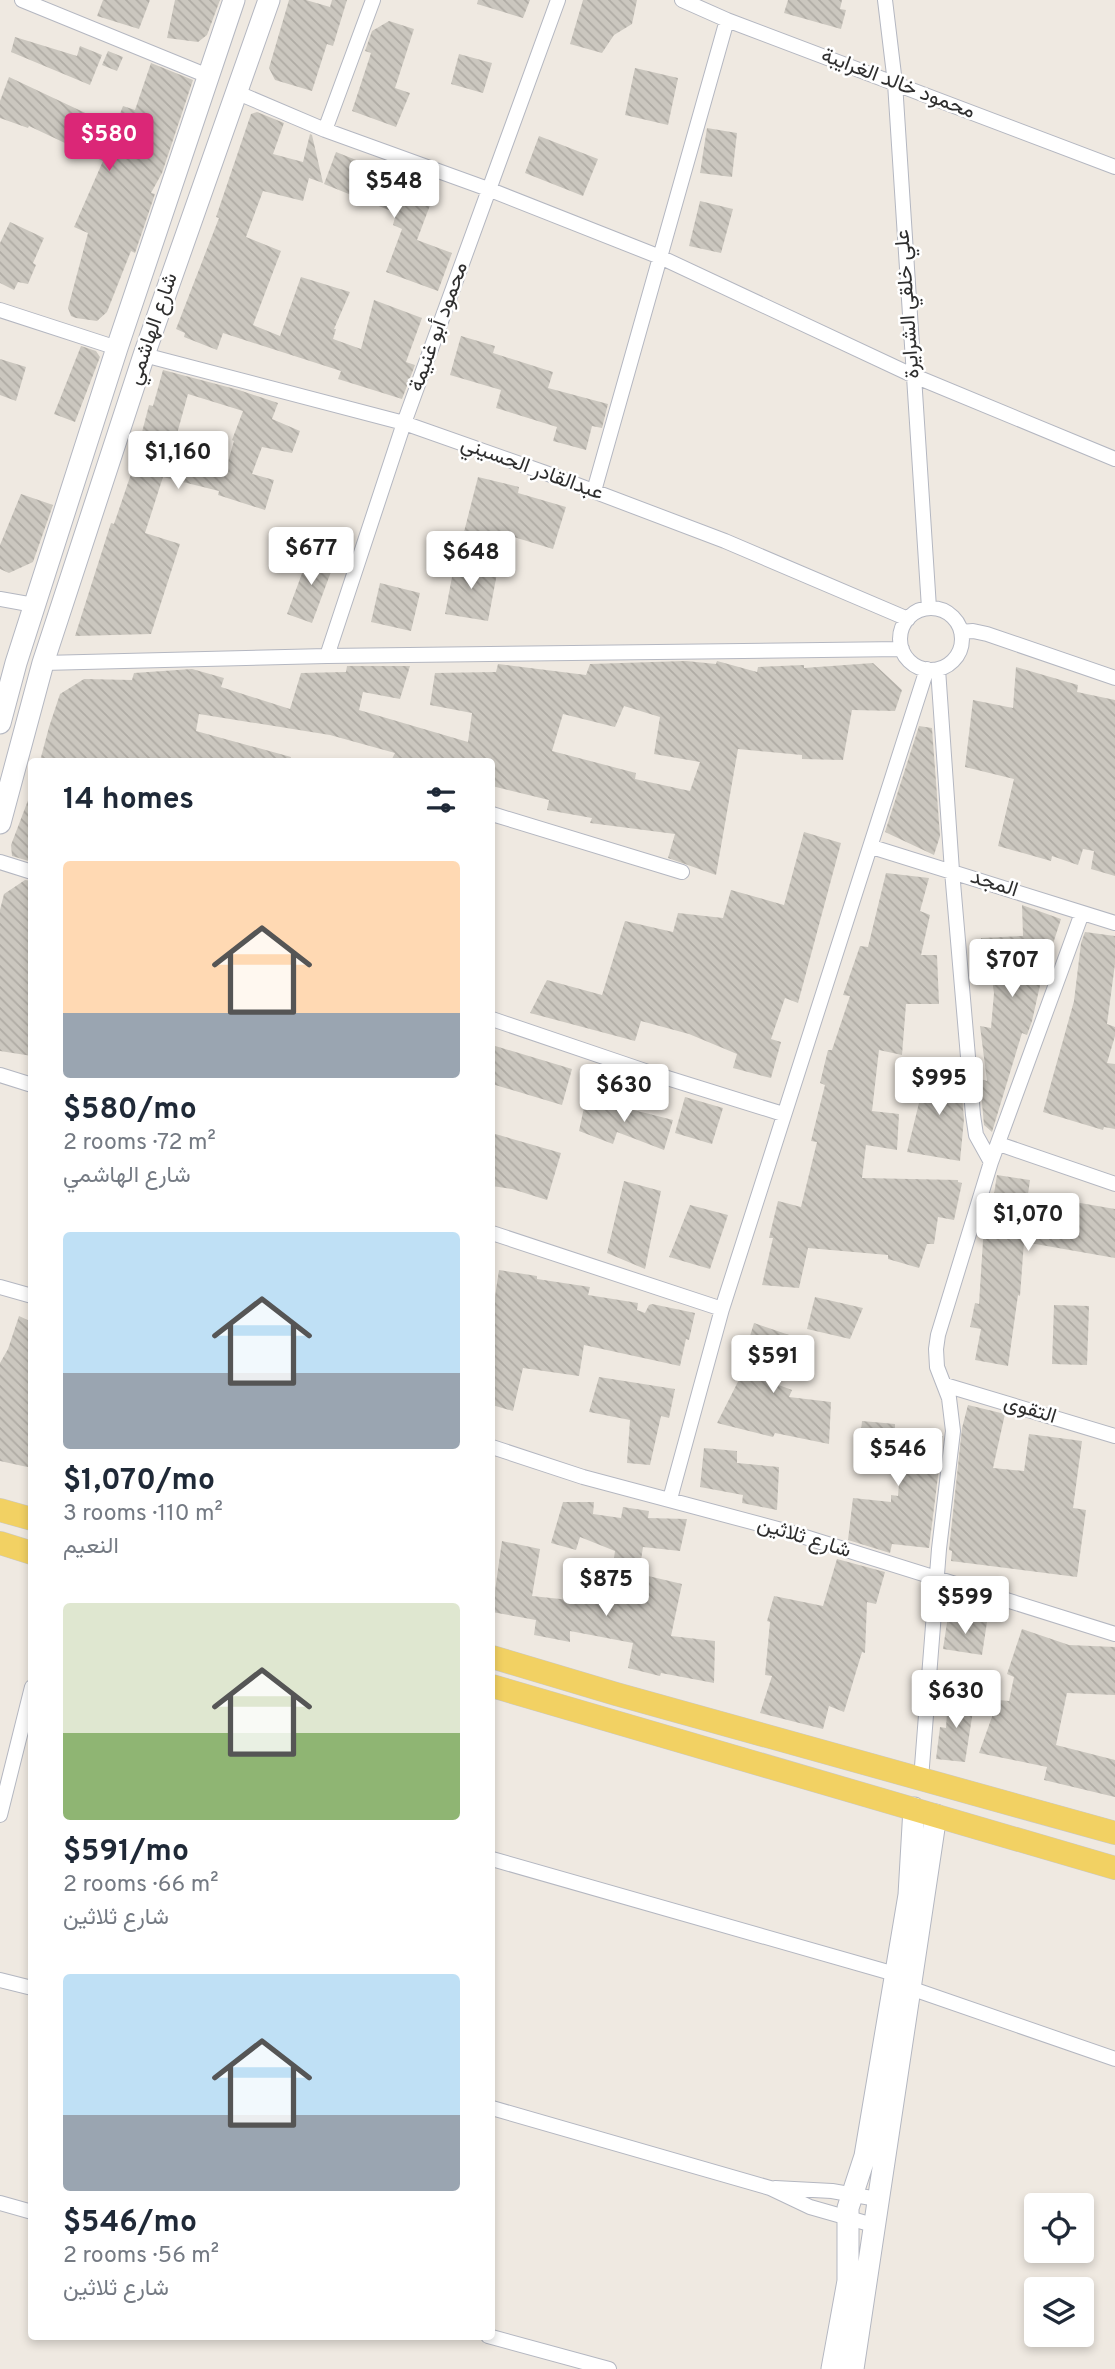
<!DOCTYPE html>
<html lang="en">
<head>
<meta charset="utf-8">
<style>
  body { margin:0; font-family:Overpass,Vazirmatn,sans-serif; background:#f2f2f3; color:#1f2937; height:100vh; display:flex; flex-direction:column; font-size:26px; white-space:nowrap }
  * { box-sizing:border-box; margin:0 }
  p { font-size:23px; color:#747a83 }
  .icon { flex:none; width:38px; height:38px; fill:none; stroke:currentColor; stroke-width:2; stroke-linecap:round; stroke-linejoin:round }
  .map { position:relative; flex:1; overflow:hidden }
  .sheet { position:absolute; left:28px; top:758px; width:467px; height:1582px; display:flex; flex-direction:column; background:#fff; border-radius:7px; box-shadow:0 4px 10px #0003 }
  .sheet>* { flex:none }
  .fabs { position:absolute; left:1024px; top:2193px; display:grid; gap:14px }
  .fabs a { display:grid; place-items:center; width:70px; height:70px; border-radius:7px; background:#fff; box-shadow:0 4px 10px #0003; font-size:35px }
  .price { position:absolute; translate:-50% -60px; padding:0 16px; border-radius:7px; background:#fff; color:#222; font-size:23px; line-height:46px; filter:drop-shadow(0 2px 4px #0008) }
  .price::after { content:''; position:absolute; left:50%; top:42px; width:21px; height:16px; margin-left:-10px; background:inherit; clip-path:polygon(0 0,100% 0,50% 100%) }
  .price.on { background:#db2777; color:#fff }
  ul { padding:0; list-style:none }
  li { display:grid; align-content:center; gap:14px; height:371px; padding:0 35px }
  li span { display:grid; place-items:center; height:217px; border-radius:7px; color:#555 }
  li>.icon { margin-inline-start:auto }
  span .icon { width:126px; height:126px; fill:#fffc; stroke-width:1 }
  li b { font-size:30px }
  h2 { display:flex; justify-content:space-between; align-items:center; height:84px; padding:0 35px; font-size:30px }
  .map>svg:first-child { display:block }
</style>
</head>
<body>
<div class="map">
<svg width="1115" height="2369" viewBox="0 0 1115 2369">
  <defs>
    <pattern id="building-back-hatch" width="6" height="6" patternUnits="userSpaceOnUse" patternTransform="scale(1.75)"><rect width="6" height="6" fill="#cbc7bf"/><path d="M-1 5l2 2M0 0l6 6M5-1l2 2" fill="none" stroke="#afaba4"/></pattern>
  </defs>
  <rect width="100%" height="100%" fill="#efe9e1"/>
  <path fill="url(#building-back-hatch)" fill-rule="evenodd" d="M103,0H150L139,29L97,16Z
    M175,0H220L207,35L198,42L167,38Z
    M289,0H306L330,7L332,0H347L333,46L327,44L312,91L275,80L269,68Z
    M478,0H530L523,18L477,4Z
    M583,0H637L632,24L614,35L602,53L570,44Z
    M788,0H842L840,9L846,10L841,29L784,13Z
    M389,21L414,29L395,88L410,93L396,127L352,111L371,53L365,51L372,31Z
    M15,37L77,56L80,46L102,55L90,85L11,52Z
    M108,51L123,57L117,71L102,65Z
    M459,54L492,63L483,93L451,84Z
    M151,63L193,80L162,173L151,193L155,194L135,253L131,251L107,312L97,321L76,318L71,316L68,308L88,233L74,227L103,161L29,126L28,128L0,118V101L9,77L115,127L123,106L135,110Z
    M635,68L678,78L668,125L625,115Z
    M257,112L284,123L273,154L303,162L310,134L312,135L323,183L309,178L303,201L263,191L246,237L281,251L253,325L280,336L301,277L350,292L334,329H336L333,339L361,349L374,300L422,318L406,362L415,365L402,399L338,379L341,371L223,333L217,350L184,337L185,333L176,329L219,218L216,217L251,114Z
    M707,128L737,133L732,177L700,173Z
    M539,136L598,159L583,196L525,173Z
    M336,152L384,171L380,180L432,200L417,240L452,253L438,291L386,272L402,229L393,225L396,213L324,184Z
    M700,201L733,209L721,253L689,246Z
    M10,222L44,238L33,263L36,265L28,284L18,282L14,290L0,283V243Z
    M461,336L495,346L493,353L553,372L548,388L608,404L602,428L592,426L586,450L553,441L557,427L496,408L501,390L450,375Z
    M81,346L96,351L100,357L75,422L54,414Z
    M0,359L26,367L16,401L0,395Z
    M163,370L239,390L278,403L272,419L300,431L292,453L262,447L252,474L274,480L265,510L218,495L219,491L163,477L145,533L180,544L151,634L75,636L111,523L114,524L132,471L149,405L153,406ZM188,394L243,411L232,440L234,441L225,472L172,452Z
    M478,477L519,487L518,493L566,507L553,549L507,535L505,542L464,532Z
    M21,494L53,505L33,562L9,573L0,569V545Z
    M311,549L335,561L312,623L287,614Z
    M455,561L498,568L488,621L445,614Z
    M380,583L420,593L411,631L371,622Z
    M686,661L716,664L717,661L757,672L758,667L804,665V668L873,663L902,690L895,711L852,710L843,760L802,759V755L738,749L716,875L668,858L675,834L590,823L592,818L547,810L549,800L492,786V761H391L395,753L330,735L199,714L196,731L291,757L290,761H40L49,727L60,694L84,679L132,680L134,673L192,669L224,678L221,687L290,709L301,673L346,672L347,666H410L400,699L363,692L359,710L468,742L472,713L430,705L435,673L496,672L498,664L586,675L590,664ZM624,706L660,717L654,754L700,762L690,791L635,779L636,773L552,751L563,714L615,727Z
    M1016,667L1078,685L1077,692L1115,700V876L1091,869L1094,851L1083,849L1078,865L1052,856L1051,861L998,846L1014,779L965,767L973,700L1013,708Z
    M919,726L932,728L940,836L934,855L885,832Z
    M30,795H32V862L12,856L11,845Z
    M804,832L841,843L798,1003L785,998L771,1039L781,1042L771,1078L733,1068L737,1054L689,1034L641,1021L635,1041L530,1013L547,980L602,995L625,921L673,932L678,913L723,918L731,890L784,905Z
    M886,873L929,878L920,911L930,915L921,955H937L939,1004H906L902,1055L879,1050L872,1111L899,1114L897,1150L866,1145L862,1178L958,1180V1182L962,1183L954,1220L938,1217L934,1244H927L919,1268L888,1259V1255L808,1248L799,1288L762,1285L773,1238H769L778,1201L801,1207L817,1142L811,1141L825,1085L820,1083L828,1050H832L850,996L843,995L860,946L868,947Z
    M25,880L32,881V1056L0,1051V910L4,894Z
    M1022,905L1061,919L1041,981L1032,1021L1027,1035L1022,1033L992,1132L984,1125L983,1114L980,1079L987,1081L980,1026L991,1028L994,993L990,966L980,967L981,938L1023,936Z
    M1085,932L1115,936V964L1107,1024L1115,1027V1036L1107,1063L1115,1064V1129L1104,1127L1103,1130L1043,1112L1074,1001L1081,943Z
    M492,1045L572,1069L562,1105L492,1084Z
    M928,1066L960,1074L964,1119L960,1161L907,1152Z
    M685,1097L723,1108L712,1144L675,1133Z
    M586,1098L673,1120L664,1150L617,1132L613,1144L579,1131Z
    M492,1133L561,1153L547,1200L512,1189L492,1186Z
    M997,1175L1030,1180L1028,1194L1115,1209V1258L1024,1242L1020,1296L1018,1295L1008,1366L975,1360L981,1329L970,1327L975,1303L979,1304L984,1225H989Z
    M624,1181L661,1191L645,1269L607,1253Z
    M690,1205L728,1215L710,1269L669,1257Z
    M499,1270L537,1276V1279L590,1287L588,1295L638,1303L637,1310L645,1313L649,1305L652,1304L695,1313L689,1340L686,1339L680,1366L584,1345L579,1376L523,1368L513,1411L492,1405V1317Z
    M815,1297L863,1308L850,1339L807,1329Z
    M1054,1305L1089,1306L1087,1365L1052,1364Z
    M19,1316L32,1322V1468L0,1461V1363L8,1349Z
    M754,1323L792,1336L776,1384L792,1390L789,1397L831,1402L829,1444L775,1433L773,1437L717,1423L748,1362H742Z
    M599,1377L675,1389L669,1418L661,1416L650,1465L627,1463L630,1420L589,1412Z
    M968,1405L1005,1414L993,1468L1024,1471L1029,1434L1082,1441L1073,1508L1086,1510L1077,1577L951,1561L952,1551L949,1550L962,1428Z
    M862,1421L895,1424V1430L943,1436L929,1548L892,1544L890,1553L848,1540L853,1498L891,1502V1495L898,1496L900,1468L858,1460Z
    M704,1448L737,1451V1463L779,1467L777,1510L742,1503L743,1495L700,1487Z
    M563,1502H594L593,1514L621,1518L623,1507L649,1511L648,1518L687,1519L680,1551L643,1547L640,1567L614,1558L615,1551L580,1537L576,1550L551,1543Z
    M502,1541L540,1549L532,1596L589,1602L590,1595L633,1599L644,1575L682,1584L671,1636L715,1641L714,1683L661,1673L660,1676L628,1668L633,1643L570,1631V1642L534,1635L536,1620L492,1612Z
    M837,1559L885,1572L876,1604L867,1602L865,1653L862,1652L844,1712L829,1706L823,1729L760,1713L772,1676L765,1675L770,1622L767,1621L774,1596L823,1606Z
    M948,1616L987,1622L982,1655L943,1649Z
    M1022,1629L1069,1645L1115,1647V1695L1067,1693L1056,1745L1115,1760V1797L1044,1780L1047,1767L979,1753L998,1700L1009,1701L1014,1677L1007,1674Z
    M948,1697L975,1698L965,1762L936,1759L940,1727L946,1728Z"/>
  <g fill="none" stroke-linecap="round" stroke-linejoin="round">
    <defs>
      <path id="street" d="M22,0L208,76
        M682,0L727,20L1115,167
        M885,0L895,83L929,608
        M238,93L325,130L488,189L660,257L912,375L1115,459
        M325,130L373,0
        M0,310L117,348
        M144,355L404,423L543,472L725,541L908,619
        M594,491L727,20
        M0,599L34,605
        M900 639a31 31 0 1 1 62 0a31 31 0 1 1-62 0Z
        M961,632L973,631L987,634L1115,678
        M327,656L404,423L558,0
        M43,663L327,656L902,649
        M938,669L952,871L973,1115L976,1135L991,1162
        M492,814L682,872
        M872,847L1115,923
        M0,862L32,872
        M492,1019L648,1072L783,1114
        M0,1075L32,1085
        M999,1144L1115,1184
        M492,1233L722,1309
        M0,1287L32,1296
        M945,1385L1115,1436
        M492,1447L583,1477L789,1532L1115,1634
        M670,1499L722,1309L927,669
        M921,1779L939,1549L953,1431L949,1398L937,1367L936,1349L938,1335L991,1162L1082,913
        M0,1815L32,1687
        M492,1859L895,1974
        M0,1980L32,1988
        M910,1988L1115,2059
        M492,2108L770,2188L810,2207L873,2225
        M775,2188L832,2191L877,2199
        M0,2203L32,2212
        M488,2336L609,2369"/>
      <path id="secondary" d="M0,723L16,663L117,348L234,0
        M0,823L43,663L144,355L269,0
        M832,2369L848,2281V2208L865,2156L909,1895L914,1808
        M853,2369L936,1815"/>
      <path id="primary" d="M0,1510L32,1519
        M0,1543L32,1553
        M492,1657L616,1694L1115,1833
        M492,1686L1115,1868"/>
    </defs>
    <use href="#street" stroke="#b4b7c1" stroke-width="16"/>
    <use href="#secondary" stroke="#b4b7c1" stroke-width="23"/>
    <use href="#primary" stroke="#c9c9c9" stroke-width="24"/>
    <use href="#street" stroke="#fff" stroke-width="14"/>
    <use href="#secondary" stroke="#fff" stroke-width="21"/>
    <use href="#primary" stroke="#f2d163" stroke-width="23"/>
  </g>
  <g text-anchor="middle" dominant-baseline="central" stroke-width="5" stroke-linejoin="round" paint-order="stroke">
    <g font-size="21" fill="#2e2e2e" stroke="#fff">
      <text transform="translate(898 84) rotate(21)">محمود خالد الغرايبة</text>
      <text transform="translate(908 304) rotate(-94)">علي خلقي الشرايرة</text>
      <text transform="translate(439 327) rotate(-70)">محمود أبو غنيمة</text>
      <text transform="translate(153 329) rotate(-71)">شارع الهاشمي</text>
      <text transform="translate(532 469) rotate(20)">عبدالقادر الحسيني</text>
      <text transform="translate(994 884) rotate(18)">المجد</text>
      <text transform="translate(1030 1410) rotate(17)">التقوى</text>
      <text transform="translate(804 1538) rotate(17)">شارع ثلاثين</text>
    </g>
  </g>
</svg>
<div class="fabs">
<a><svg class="icon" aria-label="locate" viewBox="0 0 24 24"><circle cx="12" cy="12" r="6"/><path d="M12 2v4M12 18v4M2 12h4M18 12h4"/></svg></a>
<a><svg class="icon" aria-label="layers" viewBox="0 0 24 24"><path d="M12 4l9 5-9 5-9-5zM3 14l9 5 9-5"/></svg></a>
</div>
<b class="price on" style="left:109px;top:173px">$580</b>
<b class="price" style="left:394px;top:220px">$548</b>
<b class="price" style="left:178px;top:491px">$1,160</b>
<b class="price" style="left:311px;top:587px">$677</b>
<b class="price" style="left:471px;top:591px">$648</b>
<b class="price" style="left:1012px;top:999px">$707</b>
<b class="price" style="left:939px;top:1117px">$995</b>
<b class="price" style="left:624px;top:1124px">$630</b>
<b class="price" style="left:1028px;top:1253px">$1,070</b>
<b class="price" style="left:773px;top:1395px">$591</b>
<b class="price" style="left:898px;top:1488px">$546</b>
<b class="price" style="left:606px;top:1618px">$875</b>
<b class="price" style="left:965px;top:1636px">$599</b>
<b class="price" style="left:956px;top:1730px">$630</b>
<section class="sheet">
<h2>14 homes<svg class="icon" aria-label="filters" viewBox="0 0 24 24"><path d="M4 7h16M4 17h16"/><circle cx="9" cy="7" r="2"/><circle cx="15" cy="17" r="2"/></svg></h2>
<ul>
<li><span style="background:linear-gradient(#ffd9b3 70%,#9aa5b1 0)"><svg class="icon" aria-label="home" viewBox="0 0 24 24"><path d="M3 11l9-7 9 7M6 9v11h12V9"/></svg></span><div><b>$580/mo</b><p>2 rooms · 72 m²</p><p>شارع الهاشمي</p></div></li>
<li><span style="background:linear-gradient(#bfe0f5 65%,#9aa5b1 0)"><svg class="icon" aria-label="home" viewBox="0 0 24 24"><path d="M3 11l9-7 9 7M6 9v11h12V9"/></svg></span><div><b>$1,070/mo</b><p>3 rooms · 110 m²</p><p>النعيم</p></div></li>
<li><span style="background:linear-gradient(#dfe7d0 60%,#8fb573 0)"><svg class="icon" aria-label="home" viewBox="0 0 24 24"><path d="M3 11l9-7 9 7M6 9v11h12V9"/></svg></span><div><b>$591/mo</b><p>2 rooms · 66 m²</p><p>شارع ثلاثين</p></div></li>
<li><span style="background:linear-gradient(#bfe0f5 65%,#9aa5b1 0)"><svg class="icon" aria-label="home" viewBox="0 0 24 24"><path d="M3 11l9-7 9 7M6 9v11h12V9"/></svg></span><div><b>$546/mo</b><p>2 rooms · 56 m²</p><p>شارع ثلاثين</p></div></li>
</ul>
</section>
</div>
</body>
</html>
